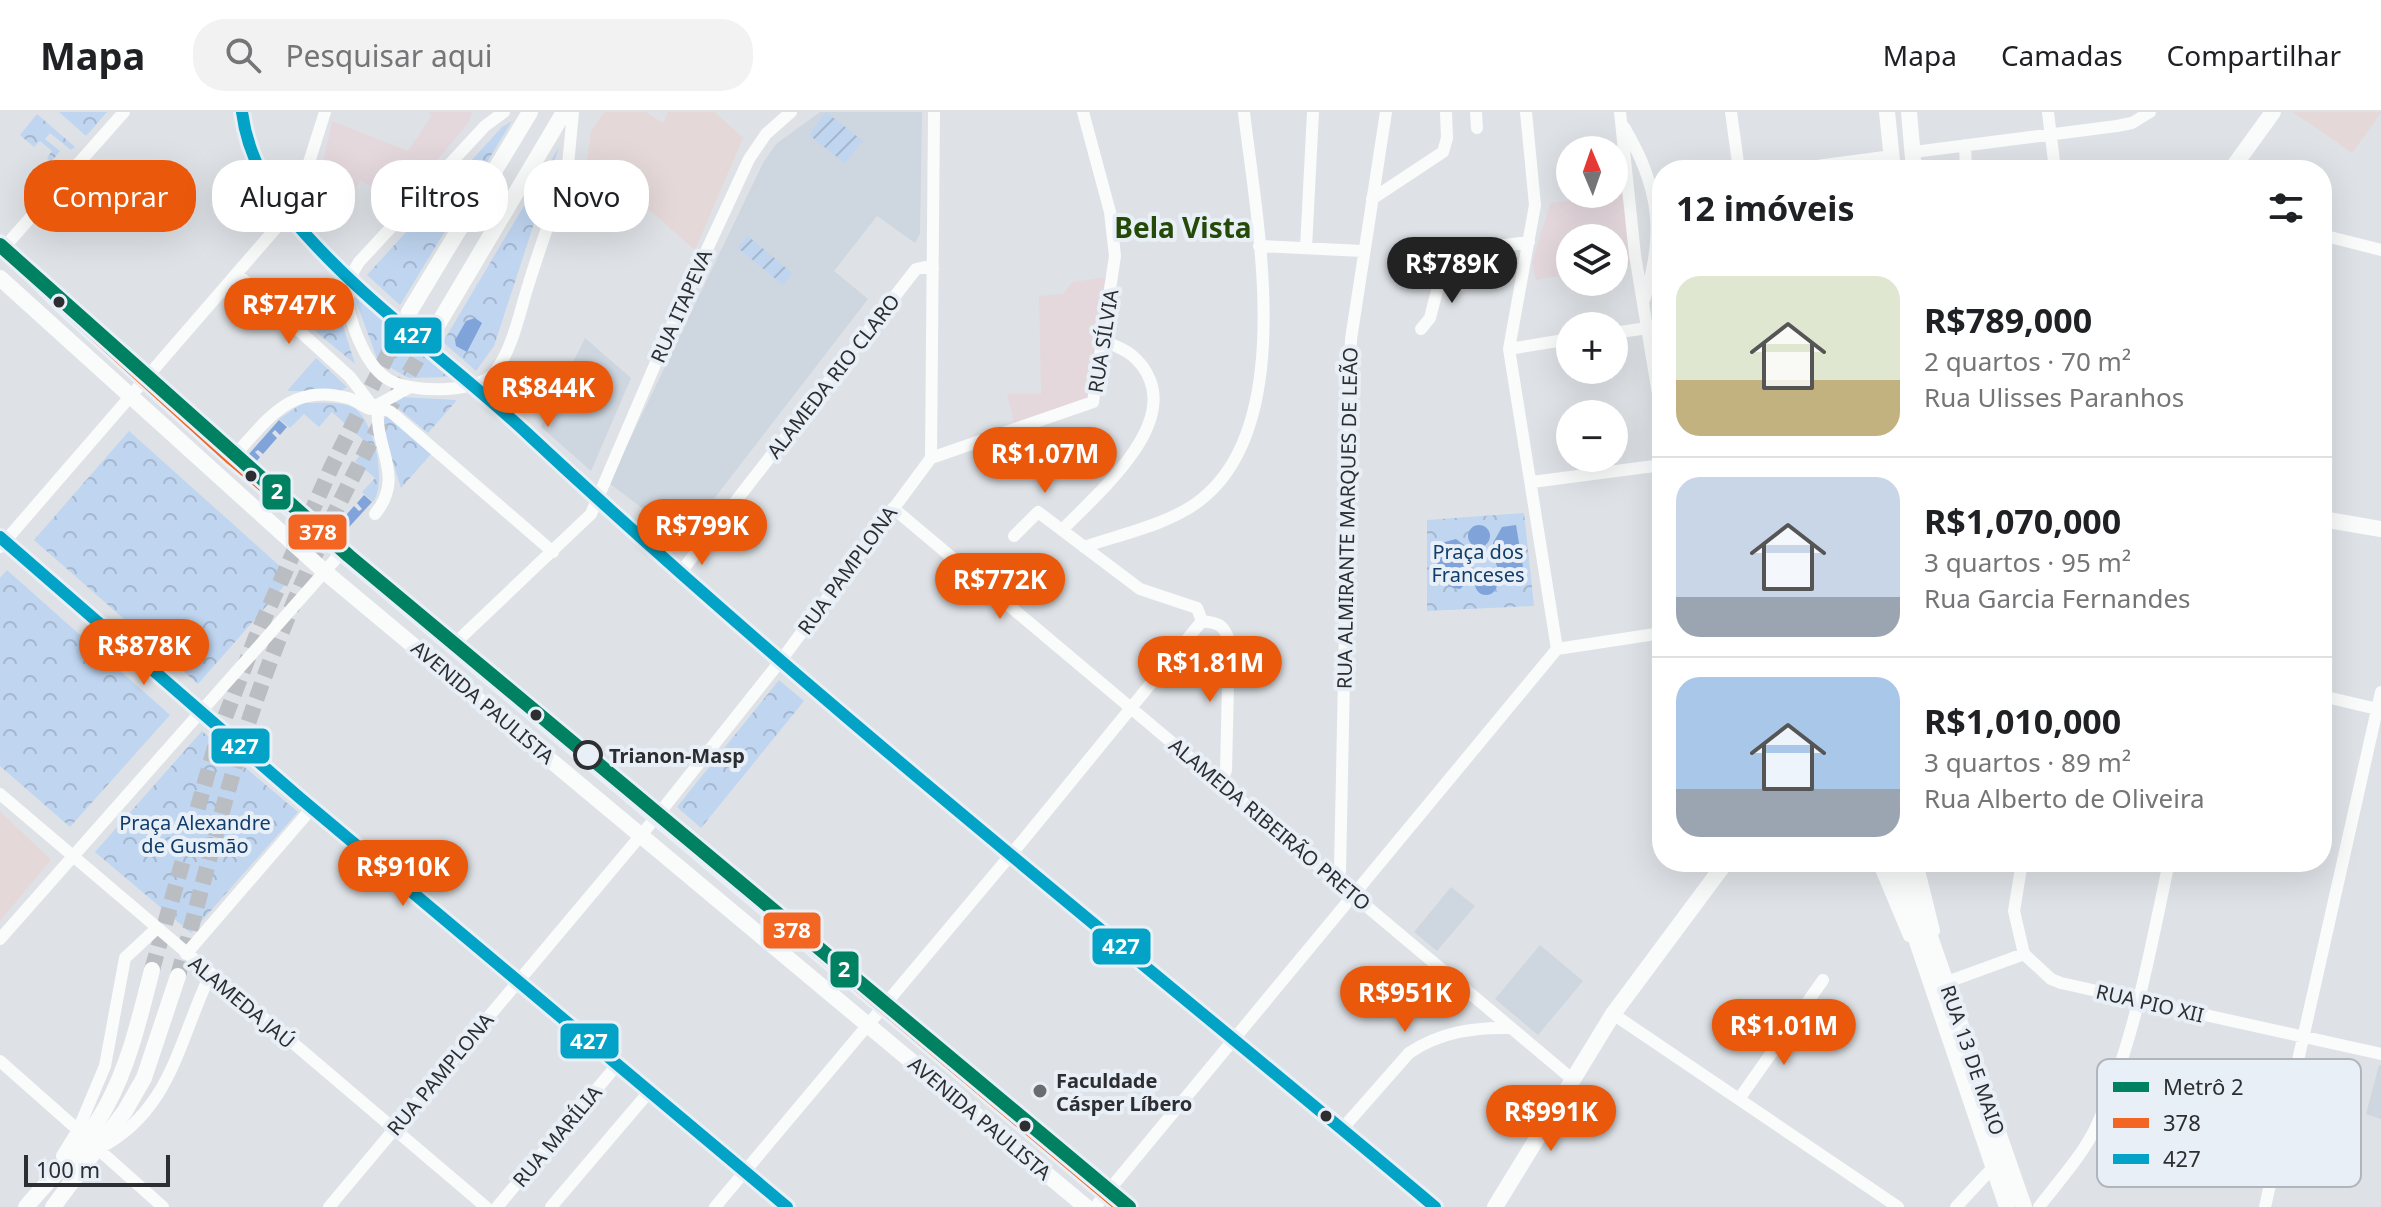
<!DOCTYPE html>
<html lang="pt">
<head>
<meta charset="utf-8">
<style>
  body { margin:0; font-family:"Noto Sans",sans-serif; background:#f2f2f2; color:#202124; height:100vh; display:flex; flex-direction:column; font-size:30px; white-space:nowrap }
  * { box-sizing:border-box; margin:0 }
  p { font-size:26px; color:#757577 }
  .icon { flex:none; width:44px; height:44px; fill:none; stroke:currentColor; stroke-width:2; stroke-linecap:round; stroke-linejoin:round }
  .map { position:relative; flex:1; overflow:hidden }
  .side { position:absolute; left:1652px; top:48px; width:680px; height:712px; display:flex; flex-direction:column; background:#fff; border-radius:32px; box-shadow:0 8px 32px #0002 }
  .side>* { flex:none }
  .top-card { position:absolute; left:24px; top:48px; width:760px; height:72px; display:flex; gap:16px }
  .needle { width:52px; rotate:358deg }
  .tools { position:absolute; left:1556px; top:24px; display:grid; gap:16px }
  .tools a { display:grid; place-items:center; width:72px; height:72px; border-radius:50%; background:#fff; box-shadow:0 8px 32px #0002; font-size:40px }
  .scale { position:absolute; left:24px; bottom:20px; width:146px; box-sizing:border-box; padding-left:8px; border:4px solid #2c2e31; border-top:0; font-size:22px; line-height:28px; white-space:nowrap; color:#2c2e31; -webkit-text-stroke:6px #e8eff7; paint-order:stroke }
  .price { position:absolute; translate:-50% -68px; padding:0 18px; border-radius:28px; background:#ea580c; color:#fff; font-size:26px; line-height:52px; filter:drop-shadow(0 2px 4px #0008) }
  .price::after { content:''; position:absolute; left:50%; top:48px; width:24px; height:18px; margin-left:-12px; background:inherit; clip-path:polygon(0 0,100% 0,50% 100%) }
  .price.on { background:#222; color:#fff }
  ul { padding:0; list-style:none }
  li { display:flex; align-items:center; gap:24px; height:200px; padding:0 24px }
  li+li { border-top:2px solid #e0e0e0 }
  li span { display:grid; place-items:center; flex:none; width:224px; height:160px; border-radius:24px; color:#555 }
  li>.icon { margin-inline-start:auto }
  span .icon { width:96px; height:96px; fill:#fffc; stroke-width:1 }
  li b { font-size:34px }
  h2 { display:flex; justify-content:space-between; align-items:center; height:96px; padding:0 24px; font-size:34px }
  .pill { padding:0 28px; border-radius:32px; background:#fff; box-shadow:0 8px 32px #0002; font-size:28px; line-height:72px }
  .pill.on { background:#ea580c; color:#fff }
  header { display:flex; align-items:center; gap:48px; box-sizing:border-box; height:112px; padding:0 40px; background:#fff; border-bottom:2px solid #e0e0e0 }
  header strong { font-size:38px }
  nav { display:flex; gap:44px; margin-inline-start:auto; font-size:28px }
  .search { width:560px; height:72px; background:#f2f2f2; display:flex; align-items:center; gap:20px; box-sizing:border-box; padding:0 28px; border-radius:32px; color:#757577; font-size:30px }
  .map>svg:first-child { display:block }
</style>
</head>
<body>
<header>
<strong>Mapa</strong>
<div class="search"><svg class="icon" aria-label="search" viewBox="0 0 24 24"><circle cx="10" cy="10" r="6"/><path d="M15 15l6 6"/></svg>Pesquisar aqui</div>
<nav><a>Mapa</a><a>Camadas</a><a>Compartilhar</a></nav>
</header>
<div class="map">
<svg width="2381" height="1095" viewBox="0 0 2381 1095">
  <defs>
    <pattern id="park-crowns" width="20" height="18" patternUnits="userSpaceOnUse" patternTransform="scale(2)"><rect width="20" height="18" fill="#bfd5f0"/><path d="M2 6a3 3 0 1 1 6 0M12 15a3 3 0 1 1 6 0" fill="none" stroke="#a4b7ce"/></pattern>
    <pattern id="garden-furrows" width="10" height="10" patternUnits="userSpaceOnUse" patternTransform="scale(2)"><rect width="10" height="10" fill="#bfd5f0"/><path d="M-1 1l2-2M0 10L10 0M9 11l2-2" fill="none" stroke="#a4b7ce"/></pattern>
  </defs>
  <rect width="100%" height="100%" fill="#dee2e6"/>
  <path fill="#ced6e0" d="M820,0H922L920,122L915,131L877,104L834,159L868,187L683,427L609,371L763,51L776,32Z
    M585,226L631,266L591,359L541,315Z
    M1451,775L1475,794L1437,839L1414,820Z
    M1540,833L1583,869L1538,923L1495,887Z
    M2379,953L2381,954V1007L2366,1002Z"/>
  <path fill="#e5d8d8" d="M604,0H646L663,11L668,0H715L743,26L695,138L640,90L634,108L583,77L591,19Z
    M2293,0H2381V1L2352,41Z
    M0,699L51,748L0,809Z"/>
  <path fill="#e4d8dd" d="M428,0H472L469,10L401,92L360,68L347,99L315,89L332,9L408,39L432,3Z
    M1624,82L1633,153L1614,156V126H1570V162L1536,168L1532,151L1550,91Z
    M1107,165L1089,287L1014,311L1007,282H1041L1039,184L1063,182L1072,170Z"/>
  <path fill="url(#park-crowns)" d="M59,0H107L86,24Z
    M37,2L75,35L71,38L50,21L45,27L60,39L51,50L47,46L52,39L40,29L34,35L20,23Z
    M512,9L400,193L367,163L502,15Z
    M559,35L494,234L476,259L443,230Z
    M354,184L448,265L409,266L378,249Z
    M337,195L355,252L315,219Z
    M316,246L347,275L341,279H287Z
    M402,285L457,288L428,321L393,292Z
    M303,291C317,291 342,289 354,296C375,309 387,371 373,390L362,380L375,366L355,349L369,333L332,300L319,315L304,302L290,316L279,307Z
    M386,303L432,341L401,376L381,313Z
    M129,319L292,465L198,572L34,428Z
    M1524,401L1534,494L1427,499V408Z
    M7,458L170,603L70,715L0,654V466Z
    M779,568L804,589L701,716L677,695Z
    M202,619L298,700L191,821L95,740Z"/>
  <path fill="url(#garden-furrows)" d="M826,0L863,29L845,51L809,23Z
    M748,124L792,161L783,173L738,136Z"/>
  <path fill="#80a4da" d="M475,206L482,211L467,240L456,234L455,228L466,209Z
    M279,308L287,315L280,323L275,318L272,321L277,326L263,342L258,338L255,340L260,345L256,350L248,343Z
    M364,383L372,390L340,425L332,418L336,414L341,418L344,416L339,411L354,394L359,399L362,397L357,391Z
    M1468 424a11 11 0 1 1 22 0a11 11 0 1 1-22 0Z
    M1516,413L1525,467L1520,471C1495,468 1496,452 1493,431L1502,415Z
    M1456,427L1468,436L1471,467L1460,477C1436,474 1433,451 1441,431Z
    M1475 472a11 11 0 1 1 22 0a11 11 0 1 1-22 0Z"/>
  <g fill="none" stroke-linecap="round" stroke-linejoin="round">
    <path stroke="#babec2" stroke-width="16" stroke-dasharray="16 8" stroke-linecap="butt" d="M152,858L219,621L256,525L332,354L408,202
      M178,864C199,787 219,707 242,630C286,491 356,348 431,224"/>
    <path stroke="#fafbfb" stroke-width="12" d="M242,0C245,41 263,70 288,102C349,178 436,233 506,301C799,583 1125,831 1435,1095
      M504,0L485,14L359,150C353,159 349,168 348,178C345,203 365,252 386,266C408,282 477,282 495,260C513,236 519,202 528,174C538,141 550,108 561,76L568,53L573,0
      M1476,0L1477,16
      M1526,0L1535,93L1509,237L1557,537
      M1620,0L1635,143L1662,306
      M1731,0L1739,58
      M2048,0L2055,58
      M1624,15C1659,74 1666,121 1644,188
      M1965,33L1966,58
      M1914,40L2117,14L2132,11L2150,0
      M1787,58L1892,44
      M1372,87L1443,40L1447,26L1446,0
      M2322,123L2381,138
      M1259,134L1363,139
      M1306,136L1313,0
      M0,140L124,0
      M237,162L350,265L370,291L391,300L553,440
      M1421,217L1430,206L1447,140L1529,130
      M1614,221L1647,216
      M1509,237L1570,227
      M931,346L1093,290L1115,144L1110,100L1083,0
      M231,347C267,309 289,270 348,286C356,288 362,294 370,297L410,275
      M1532,370L1662,353
      M893,396L1572,967
      M375,402C406,364 374,337 378,295
      M1062,418C1096,383 1171,320 1150,268C1141,246 1126,237 1105,230
      M1014,424L1038,400L1140,477L1197,496L1202,509
      M0,425L300,686L787,1095
      M0,435L282,109L298,85L325,0
      M1084,435C1121,422 1172,412 1203,386C1298,308 1256,107 1244,0
      M680,461L916,157L925,155L933,157
      M1202,509C1218,511 1224,512 1229,529L1226,658L1221,672
      M452,534L591,402L672,213L749,47L766,22L791,0
      M1557,537L1662,521
      M2322,584L2381,598
      M0,682L486,1095
      M1878,750L1909,824
      M1917,750L1934,819
      M2022,750L2014,799L2024,842
      M1336,767L1340,759L1351,227L1386,0
      M0,827L341,441
      M186,842L312,696
      M1939,873L2024,842L2051,867L2061,871L2381,942
      M1613,902L1898,1095
      M0,949L78,1018
      M1739,987L1823,868
      M1343,1016L1409,941C1440,920 1474,915 1511,916
      M62,1044L78,1018L105,954L125,846L156,817
      M163,1095L98,1037C171,1000 178,930 210,863
      M329,1095L657,704L782,547L931,346L934,0
      M497,1095L617,953
      M551,1095L649,980
      M715,1095L1024,727L1202,509
      M1095,1095L1557,537
      M1956,1095L1997,1051
      M2039,1095C2058,1070 2082,1044 2096,1015C2134,932 2150,839 2169,750
      M2265,1095L2381,580"/>
    <path stroke="#fafbfb" stroke-width="16" d="M1887,0L1893,58
      M1909,0L1914,58
      M2231,58L2273,0
      M0,131L60,191L231,347L1121,1095
      M0,166L325,460L1086,1095
      M408,202L530,0
      M431,224L564,0
      M2322,407L2381,417
      M1890,750L2007,1095
      M1904,750L2024,1095
      M26,1095C54,1062 87,1031 107,993C130,950 140,904 152,858
      M53,1095L125,999L144,966L178,864
      M1495,1095L1613,902L1726,750"/>
    <defs>
      <path id="bus-1" d="M0,131L60,191L231,347L1121,1095"/>
      <path id="bus-2" d="M242,0C247,39 264,72 289,103C358,187 451,250 530,324C820,595 1132,840 1435,1095
        M0,425L300,686L787,1095"/>
    </defs>
    <use href="#bus-1" stroke="#e8eff7" stroke-width="18"/>
    <use href="#bus-2" stroke="#e8eff7" stroke-width="18"/>
    <use href="#bus-1" stroke="#f26522" stroke-width="12"/>
    <use href="#bus-2" stroke="#02a3c6" stroke-width="12"/>
    <defs>
      <path id="metro-1" d="M0,133L349,444L1129,1095"/>
    </defs>
    <use href="#metro-1" stroke="#e8eff7" stroke-width="20"/>
    <use href="#metro-1" stroke="#008162" stroke-width="14"/>
  </g>
  <g fill="#2c2e31" stroke="#e8eff7" stroke-width="3">
    <circle cx="59" cy="190" r="7"/>
    <circle cx="251" cy="364" r="7"/>
    <circle cx="536" cy="603" r="7"/>
    <circle cx="1326" cy="1004" r="7"/>
    <circle cx="1025" cy="1014" r="7"/>
  </g>
  <circle fill="#e8eff7" stroke="#2c2e31" stroke-width="4" cx="588" cy="643" r="13"/>
  <circle fill="#6a6d70" stroke="#e8eff7" stroke-width="3" cx="1040" cy="979" r="8"/>
  <g text-anchor="middle" dominant-baseline="central" stroke-width="8" stroke-linejoin="round" paint-order="stroke">
    <g font-size="20" fill="#2c2e31" stroke="#e8eff7">
      <text transform="translate(681 194) rotate(-66)">RUA ITAPEVA</text>
      <text transform="translate(1103 229) rotate(-81)">RUA SÍLVIA</text>
      <text transform="translate(833 264) rotate(-52)">ALAMEDA RIO CLARO</text>
      <text transform="translate(1347 406) rotate(-89)">RUA ALMIRANTE MARQUES DE LEÃO</text>
      <text transform="translate(847 458) rotate(-54)">RUA PAMPLONA</text>
      <text transform="translate(483 590) rotate(40)">AVENIDA PAULISTA</text>
      <text transform="translate(1270 712) rotate(40)">ALAMEDA RIBEIRÃO PRETO</text>
      <text transform="translate(242 890) rotate(40)">ALAMEDA JAÚ</text>
      <text transform="translate(2150 891) rotate(13)">RUA PIO XII</text>
      <text transform="translate(1973 948) rotate(71)">RUA 13 DE MAIO</text>
      <text transform="translate(440 962) rotate(-50)">RUA PAMPLONA</text>
      <text transform="translate(980 1006) rotate(40)">AVENIDA PAULISTA</text>
      <text transform="translate(557 1024) rotate(-50)">RUA MARÍLIA</text>
    </g>
    <g font-size="20" fill="#103d6c" stroke="#e8eff7">
      <text x="1478" y="439">Praça dos<tspan x="1478" dy="23">Franceses</tspan></text>
      <text x="195" y="710">Praça Alexandre<tspan x="195" dy="23">de Gusmão</tspan></text>
    </g>
    <g font-size="20" font-weight="bold" fill="#2c2e31" stroke="#e8eff7" text-anchor="start">
      <text x="609" y="643">Trianon-Masp</text>
    </g>
    <g font-size="20" font-weight="bold" fill="#2c2e31" stroke="#e8eff7" text-anchor="start">
      <text x="1056" y="968">Faculdade<tspan x="1056" dy="23">Cásper Líbero</tspan></text>
    </g>
    <g font-size="28" font-weight="bold" fill="#254a08" stroke="#e8eff7">
      <text x="1183" y="115">Bela Vista</text>
    </g>
  </g>
  <rect x="2097" y="947" width="264" height="128" rx="12" fill="#e8eff7" stroke="#b0b5bc" stroke-width="2"/>
  <rect x="2113" y="970" width="36" height="10" fill="#008162"/>
  <rect x="2113" y="1006" width="36" height="10" fill="#f26522"/>
  <rect x="2113" y="1042" width="36" height="10" fill="#02a3c6"/>
  <g font-size="22" fill="#2c2e31">
    <text x="2163" y="983">Metrô 2</text>
    <text x="2163" y="1019">378</text>
    <text x="2163" y="1055">427</text>
  </g>
  <g stroke="#e8eff7" stroke-width="3">
    <rect x="383" y="204" width="60" height="39" rx="8" fill="#02a3c6"/>
    <rect x="261" y="361" width="31" height="38" rx="8" fill="#008162"/>
    <rect x="287" y="401" width="61" height="38" rx="8" fill="#f26522"/>
    <rect x="210" y="615" width="61" height="38" rx="8" fill="#02a3c6"/>
    <rect x="762" y="799" width="60" height="39" rx="8" fill="#f26522"/>
    <rect x="1091" y="815" width="61" height="39" rx="8" fill="#02a3c6"/>
    <rect x="829" y="838" width="31" height="39" rx="8" fill="#008162"/>
    <rect x="559" y="910" width="61" height="38" rx="8" fill="#02a3c6"/>
  </g>
  <g font-size="22" text-anchor="middle" font-weight="bold" fill="#fff">
    <text x="413" y="231">427</text>
    <text x="277" y="387">2</text>
    <text x="318" y="428">378</text>
    <text x="240" y="642">427</text>
    <text x="792" y="826">378</text>
    <text x="1121" y="842">427</text>
    <text x="844" y="865">2</text>
    <text x="589" y="937">427</text>
  </g>
</svg>
<div class="tools">
<a><svg class="needle" viewBox="-14 -14 28 28"><path d="M0-13l5 13h-10z" fill="#e53935"/><path d="M0 13l5-13h-10z" fill="#757577"/></svg></a>
<a><svg class="icon" aria-label="layers" viewBox="0 0 24 24"><path d="M12 4l9 5-9 5-9-5zM3 14l9 5 9-5"/></svg></a>
<a>+</a>
<a>−</a>
</div>
<div class="scale">100 m</div>
<b class="price on" style="left:1452px;top:193px">R$789K</b>
<b class="price" style="left:289px;top:234px">R$747K</b>
<b class="price" style="left:548px;top:317px">R$844K</b>
<b class="price" style="left:1045px;top:383px">R$1.07M</b>
<b class="price" style="left:702px;top:455px">R$799K</b>
<b class="price" style="left:1000px;top:509px">R$772K</b>
<b class="price" style="left:144px;top:575px">R$878K</b>
<b class="price" style="left:1210px;top:592px">R$1.81M</b>
<b class="price" style="left:403px;top:796px">R$910K</b>
<b class="price" style="left:1405px;top:922px">R$951K</b>
<b class="price" style="left:1784px;top:955px">R$1.01M</b>
<b class="price" style="left:1551px;top:1041px">R$991K</b>
<div class="top-card">
<a class="pill on">Comprar</a>
<a class="pill">Alugar</a>
<a class="pill">Filtros</a>
<a class="pill">Novo</a>
</div>
<section class="side">
<h2>12 imóveis<svg class="icon" aria-label="filters" viewBox="0 0 24 24"><path d="M4 7h16M4 17h16"/><circle cx="9" cy="7" r="2"/><circle cx="15" cy="17" r="2"/></svg></h2>
<ul>
<li><span style="background:linear-gradient(#dfe7d0 65%,#c2b280 0)"><svg class="icon" aria-label="home" viewBox="0 0 24 24"><path d="M3 11l9-7 9 7M6 9v11h12V9"/></svg></span><div><b>R$789,000</b><p>2 quartos · 70 m²</p><p>Rua Ulisses Paranhos</p></div></li>
<li><span style="background:linear-gradient(#c9d6e8 75%,#9aa5b1 0)"><svg class="icon" aria-label="home" viewBox="0 0 24 24"><path d="M3 11l9-7 9 7M6 9v11h12V9"/></svg></span><div><b>R$1,070,000</b><p>3 quartos · 95 m²</p><p>Rua Garcia Fernandes</p></div></li>
<li><span style="background:linear-gradient(#a9c7e8 70%,#9aa5b1 0)"><svg class="icon" aria-label="home" viewBox="0 0 24 24"><path d="M3 11l9-7 9 7M6 9v11h12V9"/></svg></span><div><b>R$1,010,000</b><p>3 quartos · 89 m²</p><p>Rua Alberto de Oliveira</p></div></li>
</ul>
</section>
</div>
</body>
</html>
